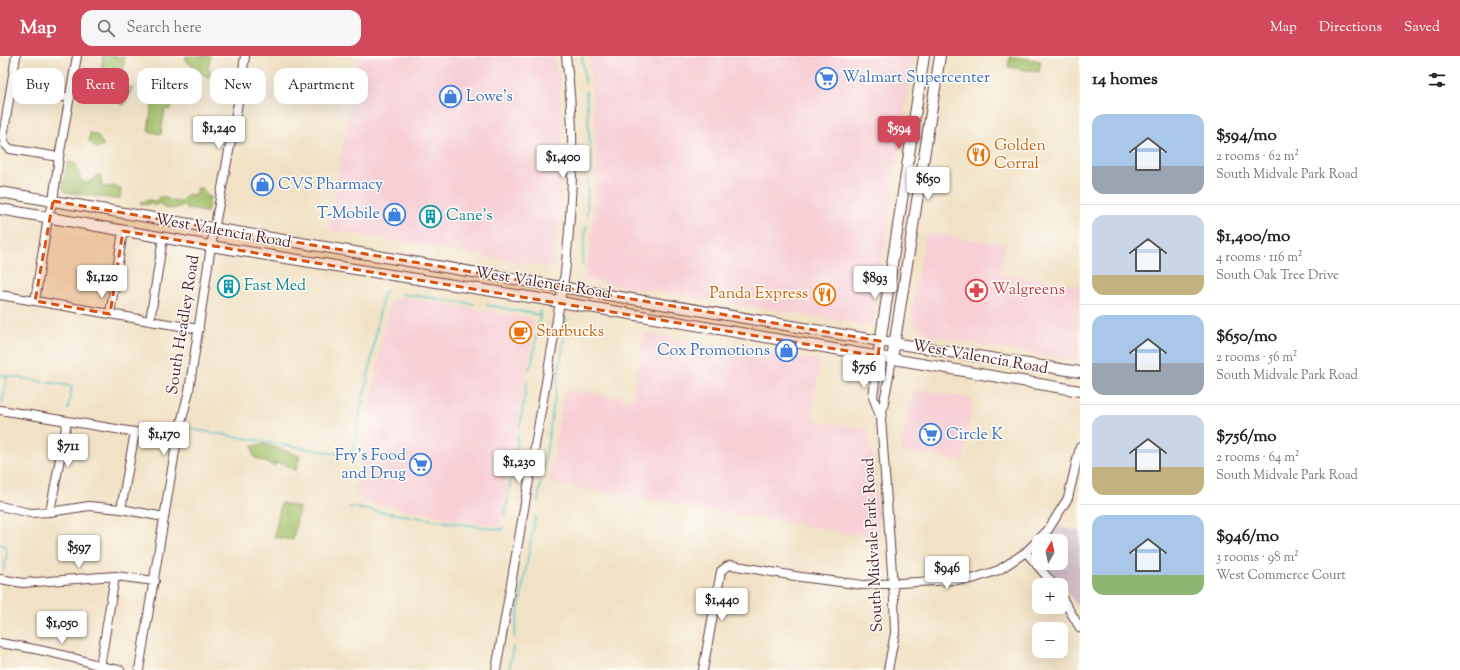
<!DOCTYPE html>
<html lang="en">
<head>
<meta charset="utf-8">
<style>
  body { margin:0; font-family:"Sorts Mill Goudy",serif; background:#f6f6f6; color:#222; height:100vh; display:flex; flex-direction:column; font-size:15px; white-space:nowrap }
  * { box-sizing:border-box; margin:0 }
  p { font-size:13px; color:#767676 }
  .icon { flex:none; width:22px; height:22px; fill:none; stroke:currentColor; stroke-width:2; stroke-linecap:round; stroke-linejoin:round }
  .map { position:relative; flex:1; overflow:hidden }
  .side { display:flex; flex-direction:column; background:#fff; width:380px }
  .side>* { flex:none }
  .top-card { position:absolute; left:12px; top:12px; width:380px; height:36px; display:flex; gap:8px }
  .needle { width:26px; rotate:9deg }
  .buttons { position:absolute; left:1032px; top:478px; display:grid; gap:8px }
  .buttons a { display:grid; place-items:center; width:36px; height:36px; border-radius:8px; background:#fff; box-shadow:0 4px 16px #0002; font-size:20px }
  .price { position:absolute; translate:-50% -34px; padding:0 9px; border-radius:4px; background:#fff; color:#222; font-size:13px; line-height:26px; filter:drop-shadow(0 1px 2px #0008) }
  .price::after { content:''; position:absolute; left:50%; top:24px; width:12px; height:9px; margin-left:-6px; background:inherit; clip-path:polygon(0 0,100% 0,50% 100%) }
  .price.selected { background:#d1495b; color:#fff }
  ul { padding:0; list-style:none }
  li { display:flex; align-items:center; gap:12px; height:100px; padding:0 12px }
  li+li { border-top:1px solid #e0e0e0 }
  li span { display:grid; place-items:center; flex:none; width:112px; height:80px; border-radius:12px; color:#555 }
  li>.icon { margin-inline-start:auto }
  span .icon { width:48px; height:48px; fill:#fffc; stroke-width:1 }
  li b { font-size:17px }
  h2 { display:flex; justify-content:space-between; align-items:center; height:48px; padding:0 12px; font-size:17px }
  .pill { padding:0 14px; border-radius:12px; background:#fff; box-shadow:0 4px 16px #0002; font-size:14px; line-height:36px }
  .pill.selected { background:#d1495b; color:#fff }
  header { display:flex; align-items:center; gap:24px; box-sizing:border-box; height:56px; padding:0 20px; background:#d1495b; color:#fff }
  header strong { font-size:19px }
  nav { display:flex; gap:22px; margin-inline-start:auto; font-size:14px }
  .search { width:280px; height:36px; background:#f6f6f6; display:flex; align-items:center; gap:10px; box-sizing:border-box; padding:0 14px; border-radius:12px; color:#767676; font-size:15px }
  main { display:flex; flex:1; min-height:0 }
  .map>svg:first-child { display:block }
</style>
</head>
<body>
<header>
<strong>Map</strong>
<div class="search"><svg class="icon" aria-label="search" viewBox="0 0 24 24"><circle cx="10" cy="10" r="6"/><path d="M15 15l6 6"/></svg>Search here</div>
<nav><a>Map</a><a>Directions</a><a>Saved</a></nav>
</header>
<main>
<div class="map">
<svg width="1080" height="614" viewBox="0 0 1080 614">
  <rect width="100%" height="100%" fill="#fdfcf7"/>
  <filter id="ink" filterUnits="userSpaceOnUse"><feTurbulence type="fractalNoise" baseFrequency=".025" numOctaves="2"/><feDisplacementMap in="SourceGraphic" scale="8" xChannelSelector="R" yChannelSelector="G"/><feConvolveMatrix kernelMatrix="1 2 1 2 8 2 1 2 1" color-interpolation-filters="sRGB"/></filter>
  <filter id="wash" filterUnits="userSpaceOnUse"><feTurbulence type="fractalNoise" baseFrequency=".012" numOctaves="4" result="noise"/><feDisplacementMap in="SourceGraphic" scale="16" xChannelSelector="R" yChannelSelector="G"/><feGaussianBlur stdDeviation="0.9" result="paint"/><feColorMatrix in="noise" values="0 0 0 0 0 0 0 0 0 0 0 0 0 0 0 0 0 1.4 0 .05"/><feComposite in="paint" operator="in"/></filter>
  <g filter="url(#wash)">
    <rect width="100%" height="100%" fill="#f1e2c5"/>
    <path fill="#f7cfd5" d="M358,0H554L559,27L562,68L560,161L553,212L329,174Z
      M589,0H913L872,270L585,224L592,175L595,117V75Z
      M926,177L1005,188L1000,217L1080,230V300L1073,305L926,279L914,268L911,256Z
      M401,241L530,262L534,270L501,471L368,447L357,441L355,433L389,246Z
      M644,277L820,304L812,364L868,373L874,407L879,470L872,481L549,427L563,338L567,334L633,343Z
      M924,334L973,343L963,405L901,395L913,338Z"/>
    <path fill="#d2bdc8" d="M1059,471L1080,475V553L1045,507H1061V485H1046Z"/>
    <path fill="#a2bf67" stroke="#766f49" d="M103,0L124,1V10L121,18L111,24L100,21Z
      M186,0H211L208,12L212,17L208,22L185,4Z
      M1010,0L1041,5L1039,16L1008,11Z
      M126,30L133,32L124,49L119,47L126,40Z
      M156,40L169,42L173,44L171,54L165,53L161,78L148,75L152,48H155Z
      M90,77L97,79L104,89L97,92L93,89L89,85Z
      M68,106L76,108L81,124L86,127L92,125L97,119L101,120V127L102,131L117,130L121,133L120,142L115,143L65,136L62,129Z
      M197,132H203C204,137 205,140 210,141L207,156L187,153L183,149L173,153L164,152L160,147L154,150L151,147L146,149L141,148L140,146L147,144L157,145L159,141H165L171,145H181L187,139L197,138Z
      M265,388L300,400L296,415L286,409L276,407L274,410L254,401L252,390Z
      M281,447L299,451L293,484L274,481Z"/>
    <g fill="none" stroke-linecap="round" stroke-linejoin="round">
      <path stroke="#50bfc5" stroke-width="1.5" d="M582,0L585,27
        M586,36L590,91
        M587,160L589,101
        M582,208L586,170
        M402,238L474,248
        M487,249L540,259
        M529,313L532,306L541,254
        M0,319L72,330L68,353
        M2,347L7,320
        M520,369L527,326
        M190,373L344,399L354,394L362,345L366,332L383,238L387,235
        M543,416L566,271V261
        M538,446L541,425
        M349,451L502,474L503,471
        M505,460L518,380
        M0,488L5,490L7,496L4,514
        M514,581L535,461
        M509,614L513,591"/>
    </g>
  </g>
  <g filter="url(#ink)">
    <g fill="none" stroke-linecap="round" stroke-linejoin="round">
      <defs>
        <path id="minor" d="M16,0L3,81L5,88L10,93L59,101
          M77,0L59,101L53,145L48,161L35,245L110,258
          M11,32L70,42
          M123,175L110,258L150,265
          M163,182L150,265L199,273
          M0,239L35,245
          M878,300L873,341L881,362
          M0,354L177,383
          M0,450L30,457L50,456L89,450L121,453L164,461
          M121,453L135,376
          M50,456L67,365
          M1026,496L1054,529
          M0,523L23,527L115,520L155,525
          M1061,540L1080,572
          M0,587C26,591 52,596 77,603C92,607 105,612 120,614
          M100,611L115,520
          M139,614L177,383L189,335L211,190L237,53L245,0
          M496,614L565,217C573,143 576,74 566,0
          M703,614L721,515L726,511L731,509L801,521L863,529L972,523L999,514L1026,496L1048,474L1068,442L1080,391
          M888,614L895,577L894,544L881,362L892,303"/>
        <path id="major" d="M0,136L880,285L1080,316
          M0,153L211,190L560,246L1080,335
          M878,300L924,0
          M892,303L940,0"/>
      </defs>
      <use href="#minor" stroke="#633c42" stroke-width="10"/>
      <use href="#major" stroke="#633c42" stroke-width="12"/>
      <use href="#minor" stroke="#fff" stroke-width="8"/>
      <use href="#major" stroke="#fff" stroke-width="10"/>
    </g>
  </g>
  <path fill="#d8530f" fill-opacity="0.2" stroke="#d8530f" stroke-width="3" stroke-dasharray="8 5" stroke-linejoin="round" d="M53,145L880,285L878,300L123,175L110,258L35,245Z"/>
  <defs>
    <symbol id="supermarket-ring" viewBox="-11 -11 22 22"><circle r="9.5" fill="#fdfcf7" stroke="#3f7fe0" stroke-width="1.5"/><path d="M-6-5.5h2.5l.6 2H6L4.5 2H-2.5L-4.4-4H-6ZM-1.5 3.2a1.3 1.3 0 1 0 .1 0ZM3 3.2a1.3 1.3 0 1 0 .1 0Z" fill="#3f7fe0"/></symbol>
    <symbol id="shop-ring" viewBox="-11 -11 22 22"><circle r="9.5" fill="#fdfcf7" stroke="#3f7fe0" stroke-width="1.5"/><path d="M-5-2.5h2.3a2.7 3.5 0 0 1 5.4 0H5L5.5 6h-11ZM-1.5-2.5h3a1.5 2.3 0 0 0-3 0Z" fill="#3f7fe0"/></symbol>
    <symbol id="restaurant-ring" viewBox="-11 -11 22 22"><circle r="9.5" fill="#fdfcf7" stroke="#e8710a" stroke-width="1.5"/><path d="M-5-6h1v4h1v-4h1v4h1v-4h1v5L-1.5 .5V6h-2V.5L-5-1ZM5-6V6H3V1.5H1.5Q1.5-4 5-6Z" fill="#e8710a"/></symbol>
    <symbol id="building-ring" viewBox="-11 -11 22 22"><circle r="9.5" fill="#fdfcf7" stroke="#0f9aa8" stroke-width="1.5"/><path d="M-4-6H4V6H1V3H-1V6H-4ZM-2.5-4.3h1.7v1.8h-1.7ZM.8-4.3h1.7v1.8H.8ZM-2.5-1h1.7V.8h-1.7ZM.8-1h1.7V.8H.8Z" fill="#0f9aa8"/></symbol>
    <symbol id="pharmacy-ring" viewBox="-11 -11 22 22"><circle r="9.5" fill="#fdfcf7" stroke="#e0444e" stroke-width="1.5"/><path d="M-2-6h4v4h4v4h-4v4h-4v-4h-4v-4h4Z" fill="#e0444e"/></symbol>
    <symbol id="cafe-ring" viewBox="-11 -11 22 22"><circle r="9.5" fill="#fdfcf7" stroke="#e8710a" stroke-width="1.5"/><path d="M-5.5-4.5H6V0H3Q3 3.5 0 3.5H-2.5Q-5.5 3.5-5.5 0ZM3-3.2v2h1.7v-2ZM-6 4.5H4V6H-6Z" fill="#e8710a"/></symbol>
  </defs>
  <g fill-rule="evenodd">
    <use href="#supermarket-ring" x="814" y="10" width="25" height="25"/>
    <use href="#shop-ring" x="438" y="28" width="25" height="25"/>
    <use href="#restaurant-ring" x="966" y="86" width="25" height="25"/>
    <use href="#shop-ring" x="250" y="116" width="25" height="25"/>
    <use href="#shop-ring" x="382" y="146" width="25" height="25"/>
    <use href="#building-ring" x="418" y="148" width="25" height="25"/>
    <use href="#building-ring" x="216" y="218" width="25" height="25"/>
    <use href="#pharmacy-ring" x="964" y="222" width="25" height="25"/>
    <use href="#restaurant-ring" x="812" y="226" width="25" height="25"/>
    <use href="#cafe-ring" x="508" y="264" width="25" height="25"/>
    <use href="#shop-ring" x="774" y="282" width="25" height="25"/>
    <use href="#supermarket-ring" x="918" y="366" width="25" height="25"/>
    <use href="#supermarket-ring" x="408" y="396" width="25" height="25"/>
  </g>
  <g text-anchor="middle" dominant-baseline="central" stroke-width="3" stroke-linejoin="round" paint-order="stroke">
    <g font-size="16" fill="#366cbe" stroke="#fdfcf7" text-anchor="start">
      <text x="842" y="22">Walmart Supercenter</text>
      <text x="466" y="41">Lowe’s</text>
      <text x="278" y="129">CVS Pharmacy</text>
      <text x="380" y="158" text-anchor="end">T-Mobile</text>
      <text x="770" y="295" text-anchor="end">Cox Promotions</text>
      <text x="946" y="379">Circle K</text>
      <text x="406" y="400" text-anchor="end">Fry's Food<tspan x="406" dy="18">and Drug</tspan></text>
    </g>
    <g font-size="16" fill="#c56008" stroke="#fdfcf7" text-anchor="start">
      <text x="994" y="90">Golden<tspan x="994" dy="18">Corral</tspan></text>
      <text x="808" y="238" text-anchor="end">Panda Express</text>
      <text x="536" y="276">Starbucks</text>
    </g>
    <g font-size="16" fill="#0d838f" stroke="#fdfcf7" text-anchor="start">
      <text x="446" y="160">Cane's</text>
      <text x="244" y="230">Fast Med</text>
    </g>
    <g font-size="16" fill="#4a1f2b" stroke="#fdfcf7">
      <text transform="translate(223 176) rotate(10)">West Valencia Road</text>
      <text transform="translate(543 228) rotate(9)">West Valencia Road</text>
      <text transform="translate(184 269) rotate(-81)">South Headley Road</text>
      <text transform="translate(980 302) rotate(10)">West Valencia Road</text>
      <text transform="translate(874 489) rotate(-93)">South Midvale Park Road</text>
    </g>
    <g font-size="16" fill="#be3a42" stroke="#fdfcf7" text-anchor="start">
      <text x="992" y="234">Walgreens</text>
    </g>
  </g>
</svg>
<div class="buttons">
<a><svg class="needle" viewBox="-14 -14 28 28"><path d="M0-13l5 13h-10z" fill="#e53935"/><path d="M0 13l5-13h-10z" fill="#767676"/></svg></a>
<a>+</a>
<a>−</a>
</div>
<b class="price" style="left:219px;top:94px">$1,240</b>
<b class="price selected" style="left:899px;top:94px">$594</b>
<b class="price" style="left:563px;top:123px">$1,400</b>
<b class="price" style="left:928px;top:145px">$650</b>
<b class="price" style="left:102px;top:243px">$1,120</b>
<b class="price" style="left:875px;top:244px">$893</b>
<b class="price" style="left:864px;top:333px">$756</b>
<b class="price" style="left:164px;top:400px">$1,170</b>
<b class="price" style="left:68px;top:412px">$711</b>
<b class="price" style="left:519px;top:428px">$1,230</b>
<b class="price" style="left:79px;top:513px">$597</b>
<b class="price" style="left:947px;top:534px">$946</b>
<b class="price" style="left:722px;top:566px">$1,440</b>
<b class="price" style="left:62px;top:589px">$1,050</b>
<div class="top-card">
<a class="pill">Buy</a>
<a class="pill selected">Rent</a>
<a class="pill">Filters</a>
<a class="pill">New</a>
<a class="pill">Apartment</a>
</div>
</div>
<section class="side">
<h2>14 homes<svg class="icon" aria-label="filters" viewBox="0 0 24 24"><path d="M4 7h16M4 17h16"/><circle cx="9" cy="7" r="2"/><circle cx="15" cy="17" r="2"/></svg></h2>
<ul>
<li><span style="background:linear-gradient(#a9c7e8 65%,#9aa5b1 0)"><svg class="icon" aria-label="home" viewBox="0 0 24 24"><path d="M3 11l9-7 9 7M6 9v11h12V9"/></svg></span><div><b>$594/mo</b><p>2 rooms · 62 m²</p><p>South Midvale Park Road</p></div></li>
<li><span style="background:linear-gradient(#c9d6e8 75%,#c2b280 0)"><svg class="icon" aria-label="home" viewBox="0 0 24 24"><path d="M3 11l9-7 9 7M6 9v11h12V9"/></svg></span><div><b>$1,400/mo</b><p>4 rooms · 116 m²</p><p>South Oak Tree Drive</p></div></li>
<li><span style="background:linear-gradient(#a9c7e8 60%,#9aa5b1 0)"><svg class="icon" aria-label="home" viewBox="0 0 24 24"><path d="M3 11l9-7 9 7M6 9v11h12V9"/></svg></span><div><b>$650/mo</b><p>2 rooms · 56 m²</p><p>South Midvale Park Road</p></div></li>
<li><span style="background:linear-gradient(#c9d6e8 65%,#c2b280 0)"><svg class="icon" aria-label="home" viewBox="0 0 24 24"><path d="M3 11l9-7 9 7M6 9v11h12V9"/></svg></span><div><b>$756/mo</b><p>2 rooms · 64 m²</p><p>South Midvale Park Road</p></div></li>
<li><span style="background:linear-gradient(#a9c7e8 75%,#8fb573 0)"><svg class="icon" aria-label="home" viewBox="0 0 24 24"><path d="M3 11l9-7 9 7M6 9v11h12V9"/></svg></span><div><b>$946/mo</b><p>3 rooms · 98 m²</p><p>West Commerce Court</p></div></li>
</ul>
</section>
</main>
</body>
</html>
